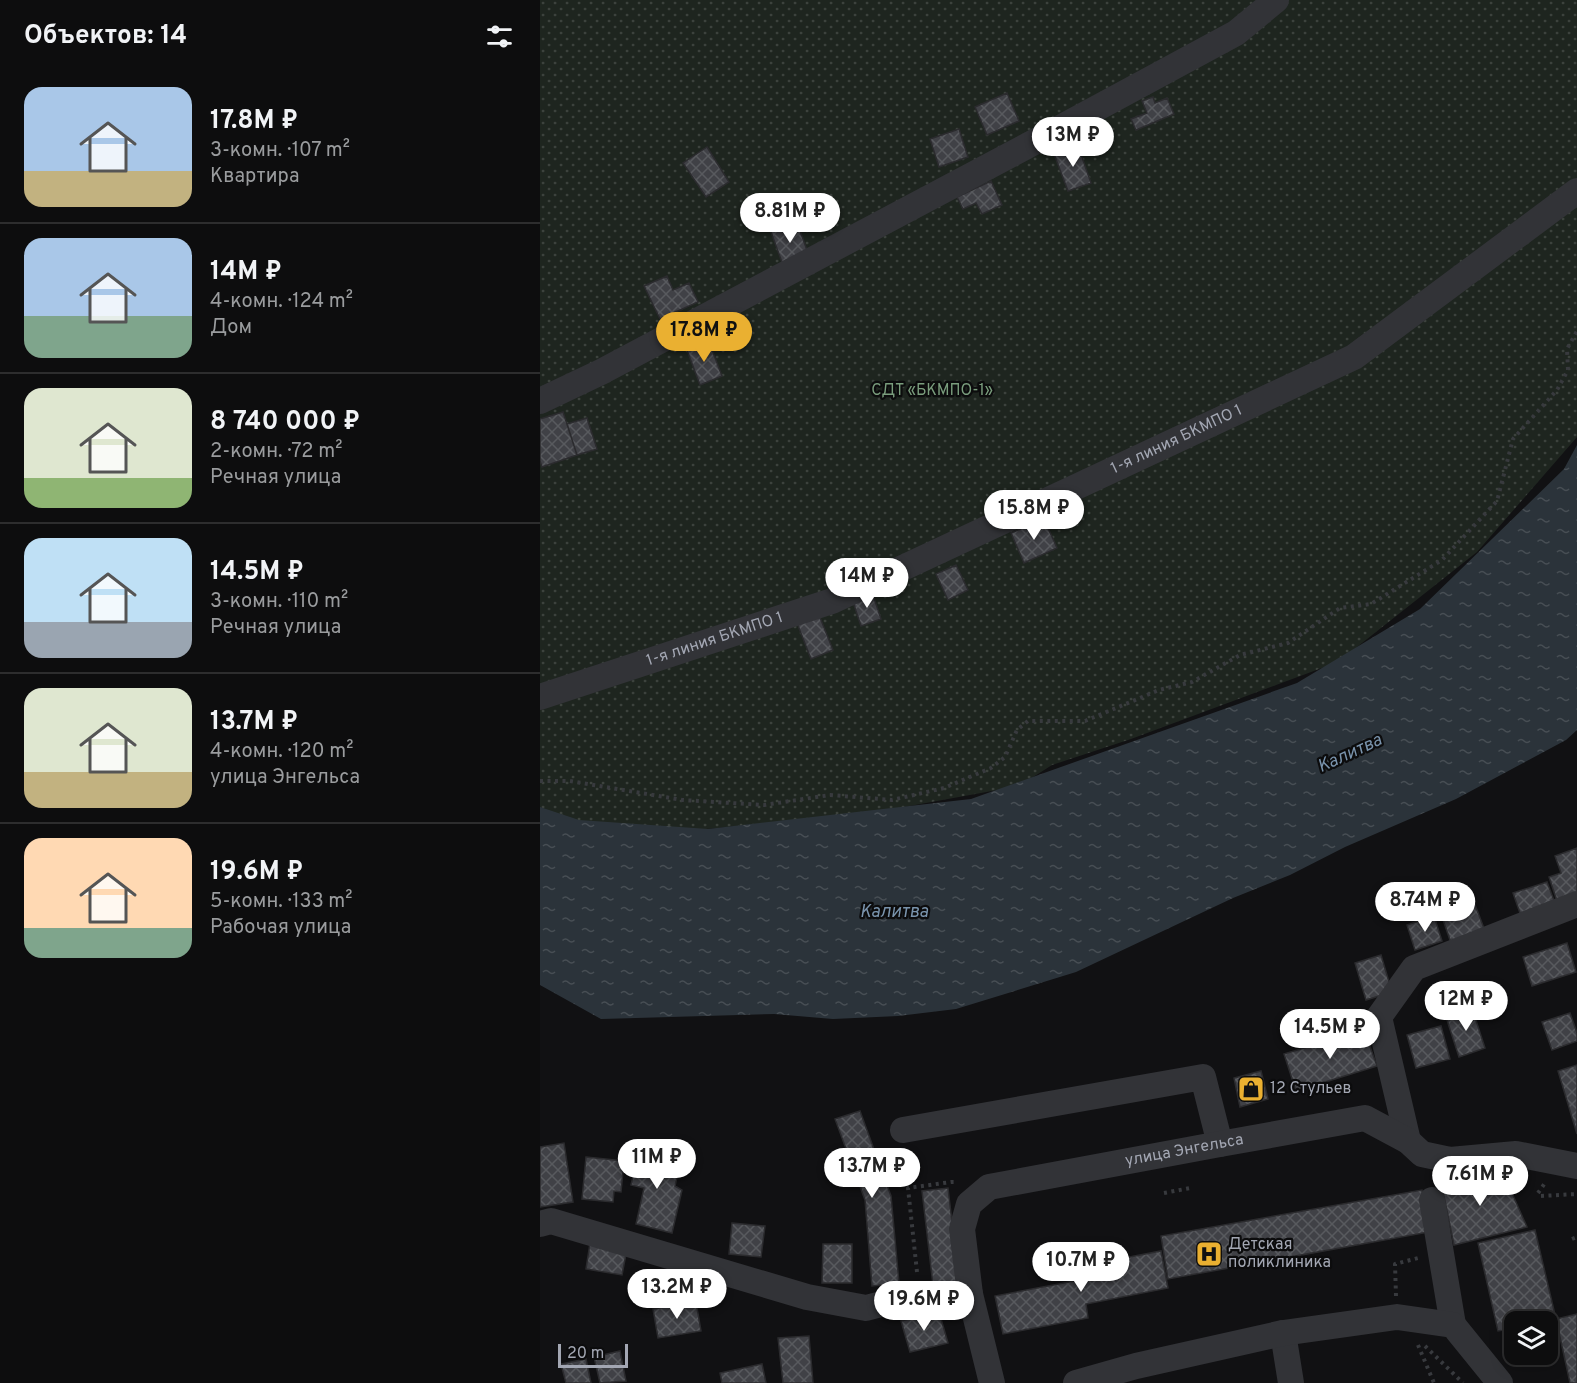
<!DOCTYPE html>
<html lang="ru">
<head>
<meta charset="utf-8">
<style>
  body { margin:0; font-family:Overpass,sans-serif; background:#161617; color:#f1f3f6; height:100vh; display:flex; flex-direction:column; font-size:22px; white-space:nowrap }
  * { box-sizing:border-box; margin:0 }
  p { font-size:20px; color:#9a9c9e }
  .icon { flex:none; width:33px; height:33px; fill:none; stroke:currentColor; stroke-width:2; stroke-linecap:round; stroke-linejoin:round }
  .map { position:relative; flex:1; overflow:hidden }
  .sheet { display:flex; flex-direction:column; background:#0d0d0e; width:540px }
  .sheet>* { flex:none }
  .buttons { position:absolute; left:964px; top:1311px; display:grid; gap:12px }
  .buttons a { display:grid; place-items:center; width:54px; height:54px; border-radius:12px; background:#0d0d0e; box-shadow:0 3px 15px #0003,0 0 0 2px #2d2d2e; font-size:30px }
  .scale { position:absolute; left:18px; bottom:15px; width:70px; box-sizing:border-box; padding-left:6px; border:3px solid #a3a7b3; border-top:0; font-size:16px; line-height:21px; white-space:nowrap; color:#a3a7b3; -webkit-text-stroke:4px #0c0c0d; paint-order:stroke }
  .price { position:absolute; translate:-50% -51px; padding:0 14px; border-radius:21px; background:#fff; color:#222; font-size:20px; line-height:39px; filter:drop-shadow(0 2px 3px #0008) }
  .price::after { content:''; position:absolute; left:50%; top:36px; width:18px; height:14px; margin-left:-9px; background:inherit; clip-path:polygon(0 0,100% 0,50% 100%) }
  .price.active { background:#eab031; color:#111 }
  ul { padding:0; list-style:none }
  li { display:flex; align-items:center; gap:18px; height:150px; padding:0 24px }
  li+li { border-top:2px solid #2d2d2e }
  li span { display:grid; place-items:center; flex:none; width:168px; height:120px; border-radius:18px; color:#555 }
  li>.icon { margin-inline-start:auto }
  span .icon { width:72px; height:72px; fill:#fffc; stroke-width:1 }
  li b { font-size:26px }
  h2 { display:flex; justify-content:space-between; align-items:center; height:72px; padding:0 24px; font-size:26px }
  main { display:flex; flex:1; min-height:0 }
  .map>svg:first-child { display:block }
</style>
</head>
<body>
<main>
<section class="sheet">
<h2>Объектов: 14<svg class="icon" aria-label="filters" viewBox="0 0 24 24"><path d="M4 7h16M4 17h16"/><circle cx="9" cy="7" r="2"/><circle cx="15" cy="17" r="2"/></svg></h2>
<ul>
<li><span style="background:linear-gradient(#a9c7e8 70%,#c2b280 0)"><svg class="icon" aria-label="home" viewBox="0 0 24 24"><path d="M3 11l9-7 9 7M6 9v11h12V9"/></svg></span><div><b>17.8M ₽</b><p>3-комн. · 107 m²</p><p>Квартира</p></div></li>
<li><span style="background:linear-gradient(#a9c7e8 65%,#7fa58c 0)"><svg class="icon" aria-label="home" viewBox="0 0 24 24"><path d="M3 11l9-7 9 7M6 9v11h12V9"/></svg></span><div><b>14M ₽</b><p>4-комн. · 124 m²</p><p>Дом</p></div></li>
<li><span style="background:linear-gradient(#dfe7d0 75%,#8fb573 0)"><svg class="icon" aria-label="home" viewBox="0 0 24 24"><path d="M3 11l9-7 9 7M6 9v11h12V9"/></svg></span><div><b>8 740 000 ₽</b><p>2-комн. · 72 m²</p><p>Речная улица</p></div></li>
<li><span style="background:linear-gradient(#bfe0f5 70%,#9aa5b1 0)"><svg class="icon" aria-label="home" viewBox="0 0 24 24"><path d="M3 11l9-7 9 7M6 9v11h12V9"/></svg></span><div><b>14.5M ₽</b><p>3-комн. · 110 m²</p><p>Речная улица</p></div></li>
<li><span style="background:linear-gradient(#dfe7d0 70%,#c2b280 0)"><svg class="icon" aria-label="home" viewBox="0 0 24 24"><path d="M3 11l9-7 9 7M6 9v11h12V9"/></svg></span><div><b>13.7M ₽</b><p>4-комн. · 120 m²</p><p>улица Энгельса</p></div></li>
<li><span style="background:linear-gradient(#ffd9b3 75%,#7fa58c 0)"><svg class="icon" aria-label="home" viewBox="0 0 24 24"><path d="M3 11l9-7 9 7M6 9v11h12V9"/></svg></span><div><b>19.6M ₽</b><p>5-комн. · 133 m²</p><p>Рабочая улица</p></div></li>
</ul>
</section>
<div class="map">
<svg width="1037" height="1383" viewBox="0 0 1037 1383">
  <defs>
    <pattern id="grass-dots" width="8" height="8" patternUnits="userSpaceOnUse" patternTransform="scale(1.5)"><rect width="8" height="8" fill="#1e251f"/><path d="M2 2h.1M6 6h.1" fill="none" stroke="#3c423d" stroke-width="1.8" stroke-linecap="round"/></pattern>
    <pattern id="water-ripples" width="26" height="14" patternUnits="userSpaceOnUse" patternTransform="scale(1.5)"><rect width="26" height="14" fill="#2b333a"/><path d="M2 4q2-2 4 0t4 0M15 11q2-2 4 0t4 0" fill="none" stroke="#474e54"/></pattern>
    <pattern id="building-cross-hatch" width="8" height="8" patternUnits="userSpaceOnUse" patternTransform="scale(1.5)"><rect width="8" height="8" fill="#404146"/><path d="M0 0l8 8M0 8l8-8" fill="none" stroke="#585a5e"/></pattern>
  </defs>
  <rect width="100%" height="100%" fill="#111113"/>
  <path fill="url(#grass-dots)" d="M0,0H1037V437L937,552L798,662L591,739L512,765L479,786L320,815L121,833L0,820Z"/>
  <path fill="url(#water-ripples)" d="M1037,445V730L1026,740L916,799L805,847L750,875L693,898L536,972L416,1009L358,1016L293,1019L234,1014L61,1019L0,985V807L39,820L168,829L431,799L757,683L880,609L1024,469Z"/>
  <path fill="url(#building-cross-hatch)" stroke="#2b2b2e" stroke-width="1.5" d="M467,93L479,121L447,135L435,107Z
    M613,97L615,103L627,98L634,114L596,130L591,119L607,113L602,101Z
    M419,129L428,157L399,167L390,139Z
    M538,146L551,183L528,191L514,154Z
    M167,147L189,182L166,197L143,163Z
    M451,181L462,205L442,214L436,203L423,209L417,197Z
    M257,222L269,256L243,265L231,232Z
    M127,276L133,290L149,283L158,302L120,319L104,286Z
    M169,342L182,376L160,385L147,350Z
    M23,412L37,455L2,467L0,461V419Z
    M47,418L57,449L37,455L27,424Z
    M504,519L517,548L484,563L471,533Z
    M416,565L428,590L408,600L396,574Z
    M332,592L341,619L321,626L312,599Z
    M279,615L293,650L271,659L257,623Z
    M1037,848V894L1017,901L1009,877L1021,873L1015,856Z
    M1007,882L1015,903L981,916L973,893Z
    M934,902L945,931L911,943L901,914Z
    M894,916L902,941L875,950L867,925Z
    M1027,943L1036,972L992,986L983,957Z
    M841,955L852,992L826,1000L815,963Z
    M932,1008L945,1048L919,1057L906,1017Z
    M1030,1013L1037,1033V1041L1012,1050L1002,1022Z
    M901,1026L910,1059L876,1068L867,1035Z
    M824,1030L837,1066L756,1091L744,1054Z
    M1037,1065V1134L1018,1071Z
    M721,1071L728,1099L700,1107L694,1078Z
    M320,1111L351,1196L359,1283L332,1286L325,1200L295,1119Z
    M24,1143L33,1202L0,1207V1147Z
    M99,1150L141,1159L135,1186L142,1190L132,1233L96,1224L104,1188L91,1185Z
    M46,1157L84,1161L81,1192L74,1191L73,1202L42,1199Z
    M964,1175L987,1227L914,1245L900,1177Z
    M408,1188L419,1282L393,1285L382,1191Z
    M882,1190L889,1232L628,1279L621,1236Z
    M192,1223L225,1226L221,1257L189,1254Z
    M995,1230L1016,1319L1004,1322H975V1328L958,1331L938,1243Z
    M50,1243L87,1249L82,1275L46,1269Z
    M283,1244H312V1283H282Z
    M621,1251L628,1288L546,1304L548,1318L463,1334L455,1296L540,1280L537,1267Z
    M156,1302L161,1331L118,1338L113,1309Z
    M399,1312L408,1343L370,1352L361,1321Z
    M1037,1314V1383H1030L1016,1319Z
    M269,1336L273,1383H243L238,1338Z
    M80,1351L86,1381L60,1383L54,1357Z
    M46,1359L51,1383H26L21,1364Z
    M222,1364L226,1383H182L180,1373Z"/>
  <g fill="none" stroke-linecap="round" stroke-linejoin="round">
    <path stroke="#383a3e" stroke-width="4" stroke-dasharray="3 4.5" stroke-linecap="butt" d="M0,781H30L142,800L224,805L290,795L352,800L404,788L451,768L465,757L477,730L488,721H545L619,690L652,682L700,655L748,643L800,608L831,604L902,560L957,501L973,439L1017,390L1028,370L1027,349L1037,331
      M624,1193L650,1188
      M998,1193L1005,1183
      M1001,1196L1037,1194
      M1032,1239L1037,1237
      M377,1272L368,1188L411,1182H416
      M856,1296L855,1264L878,1258
      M878,1345L894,1383
      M885,1346L923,1383"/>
    <g stroke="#323337" stroke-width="26">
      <path d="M0,401L61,372L485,147L696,33L736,0"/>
      <path id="s1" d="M0,697L292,601L814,357L1037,191"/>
      <path d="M363,1130L663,1077L680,1144"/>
      <path d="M868,1141L839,1017L874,968L1037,904"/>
      <path d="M892,1200L913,1325"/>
      <path d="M0,1224L11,1221L267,1297L326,1308L380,1294H430"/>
      <path d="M743,1333L751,1383"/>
      <path id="s2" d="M452,1383L430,1294L422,1229L429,1204L449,1187L680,1144L825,1118L868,1141L882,1154L910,1160L976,1154L1037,1166"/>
      <path d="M536,1383L596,1366L743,1333L857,1317L913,1325L960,1383"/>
    </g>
  </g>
  <defs>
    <symbol id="shop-square" viewBox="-11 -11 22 22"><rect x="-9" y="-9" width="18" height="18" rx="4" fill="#eab031" stroke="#0c0c0d"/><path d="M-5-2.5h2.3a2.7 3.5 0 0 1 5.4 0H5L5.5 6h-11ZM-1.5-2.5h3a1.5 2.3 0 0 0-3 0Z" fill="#111"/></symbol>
    <symbol id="hospital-square" viewBox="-11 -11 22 22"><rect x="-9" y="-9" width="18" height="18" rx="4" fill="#eab031" stroke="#0c0c0d"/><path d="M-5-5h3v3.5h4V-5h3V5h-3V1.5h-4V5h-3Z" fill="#111"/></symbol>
  </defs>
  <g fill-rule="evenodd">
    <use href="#shop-square" x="696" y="1074" width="30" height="30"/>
    <use href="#hospital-square" x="654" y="1239" width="30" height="30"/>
  </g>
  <g text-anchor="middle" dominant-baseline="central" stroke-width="4.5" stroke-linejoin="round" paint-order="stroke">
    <g font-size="16" fill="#7a9d7d" stroke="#0c0c0d">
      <text x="392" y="391">СДТ «БКМПО-1»</text>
    </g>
    <g font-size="16" fill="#a3a7b3" stroke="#0c0c0d">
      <text stroke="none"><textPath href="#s1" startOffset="688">1-я линия БКМПО 1</textPath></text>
      <text stroke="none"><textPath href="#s1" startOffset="184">1-я линия БКМПО 1</textPath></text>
      <text stroke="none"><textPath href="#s2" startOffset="408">улица Энгельса</textPath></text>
    </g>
    <g font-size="16" fill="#a3a7b3" stroke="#0c0c0d" text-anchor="start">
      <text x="730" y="1089">12 Стульев</text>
      <text x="688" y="1245">Детская<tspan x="688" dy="18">поликлиника</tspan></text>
    </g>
    <g font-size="18" font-style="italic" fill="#7a94ad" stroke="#0c0c0d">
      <text transform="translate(810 754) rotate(-25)">Калитва</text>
      <text x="354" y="912">Калитва</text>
    </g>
  </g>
</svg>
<div class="buttons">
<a><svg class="icon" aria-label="layers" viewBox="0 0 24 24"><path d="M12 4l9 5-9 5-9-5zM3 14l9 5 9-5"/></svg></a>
</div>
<div class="scale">20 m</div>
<b class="price" style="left:533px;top:168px">13M ₽</b>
<b class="price" style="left:250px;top:244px">8.81M ₽</b>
<b class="price active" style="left:164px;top:363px">17.8M ₽</b>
<b class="price" style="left:494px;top:541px">15.8M ₽</b>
<b class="price" style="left:327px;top:609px">14M ₽</b>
<b class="price" style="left:885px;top:933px">8.74M ₽</b>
<b class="price" style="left:926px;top:1032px">12M ₽</b>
<b class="price" style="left:790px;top:1060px">14.5M ₽</b>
<b class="price" style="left:117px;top:1190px">11M ₽</b>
<b class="price" style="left:332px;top:1199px">13.7M ₽</b>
<b class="price" style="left:940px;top:1207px">7.61M ₽</b>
<b class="price" style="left:541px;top:1293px">10.7M ₽</b>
<b class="price" style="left:137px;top:1320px">13.2M ₽</b>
<b class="price" style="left:384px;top:1332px">19.6M ₽</b>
</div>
</main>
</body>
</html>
